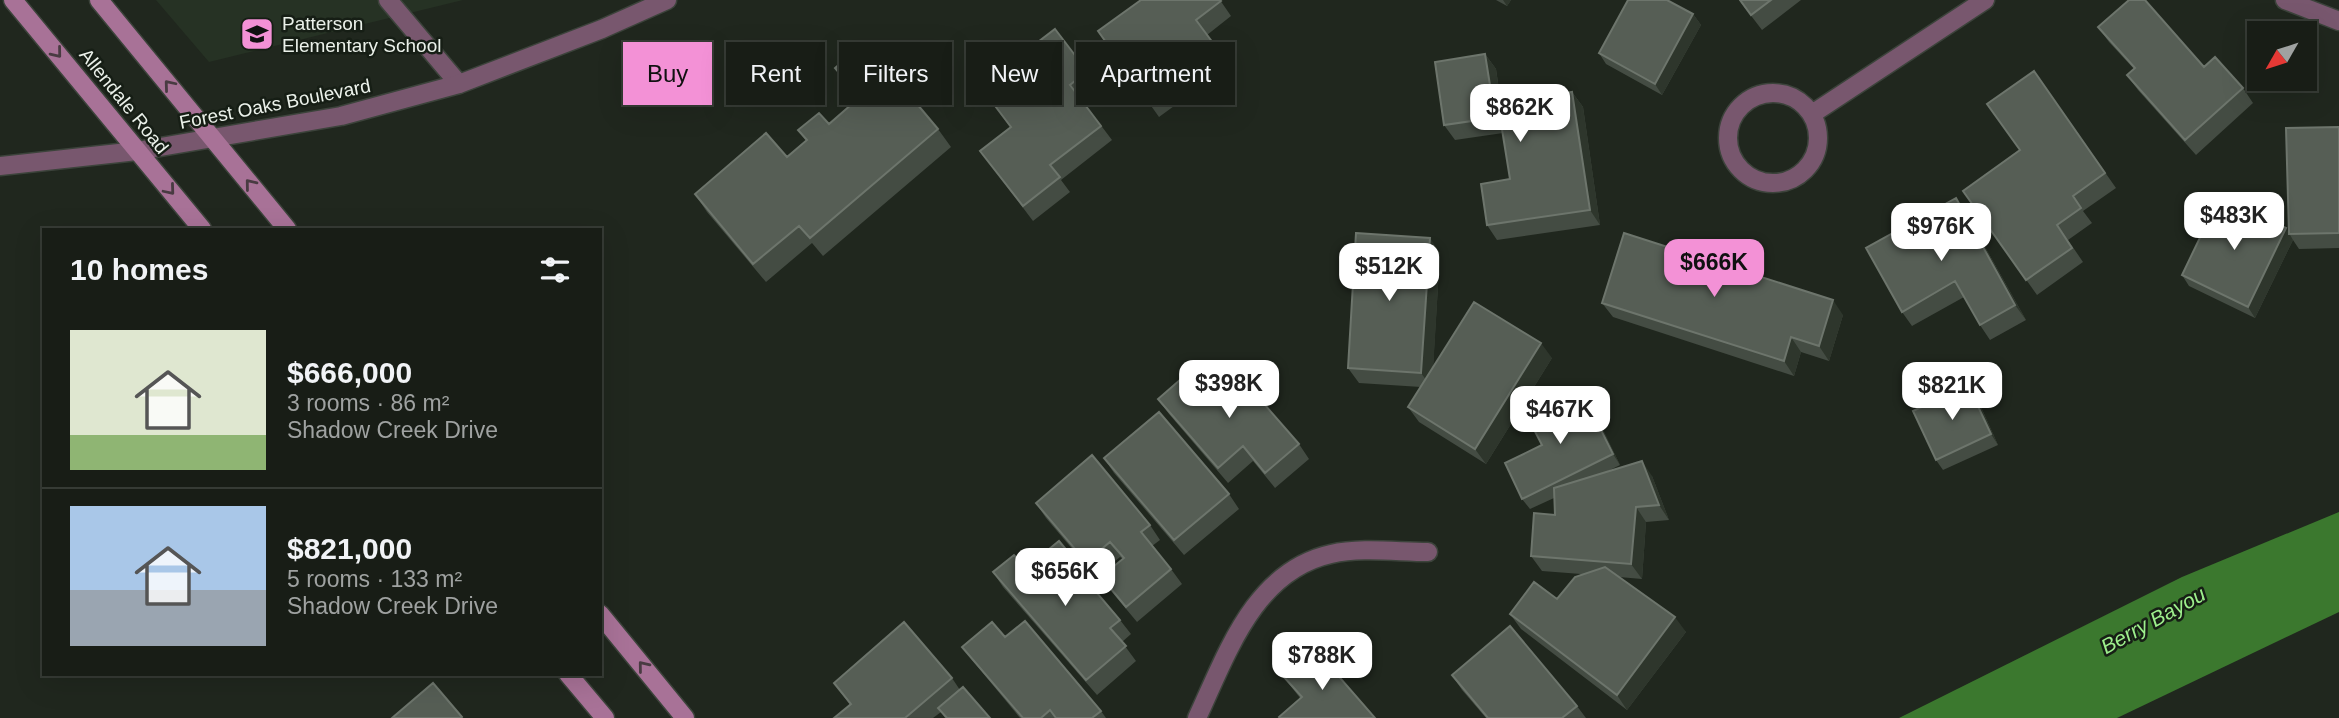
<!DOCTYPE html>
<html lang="en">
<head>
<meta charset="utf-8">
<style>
  body { margin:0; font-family:Helvetica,sans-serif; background:#252a23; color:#f1f3f6; height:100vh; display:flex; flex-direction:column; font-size:26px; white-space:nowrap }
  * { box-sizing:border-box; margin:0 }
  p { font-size:23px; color:#9fa2a1 }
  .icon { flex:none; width:38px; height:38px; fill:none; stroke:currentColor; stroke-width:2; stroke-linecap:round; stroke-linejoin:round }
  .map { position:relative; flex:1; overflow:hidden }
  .side { position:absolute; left:42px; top:228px; width:560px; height:448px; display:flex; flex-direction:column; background:#181d16; border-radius:0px; box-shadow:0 7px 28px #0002,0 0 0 2px #363b35 }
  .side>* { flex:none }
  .top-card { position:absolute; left:623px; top:42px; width:665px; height:63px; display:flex; gap:14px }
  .needle { width:46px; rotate:231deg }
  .fabs { position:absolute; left:2247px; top:21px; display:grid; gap:14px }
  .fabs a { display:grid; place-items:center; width:70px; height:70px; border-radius:0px; background:#181d16; box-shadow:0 7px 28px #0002,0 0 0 2px #363b35; font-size:35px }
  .price { position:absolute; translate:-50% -60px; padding:0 16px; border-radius:14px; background:#fff; color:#222; font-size:23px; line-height:46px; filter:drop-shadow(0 2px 4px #0008) }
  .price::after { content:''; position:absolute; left:50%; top:42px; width:21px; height:16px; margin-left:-10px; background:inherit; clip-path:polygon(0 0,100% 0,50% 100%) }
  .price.current { background:#f391d6; color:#111 }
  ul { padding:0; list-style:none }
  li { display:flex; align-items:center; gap:21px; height:175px; padding:0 28px }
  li+li { border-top:2px solid #363b35 }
  li span { display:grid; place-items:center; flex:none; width:196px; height:140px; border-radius:0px; color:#555 }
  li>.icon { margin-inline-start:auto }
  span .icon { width:84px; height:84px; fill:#fffc; stroke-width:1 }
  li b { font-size:30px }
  h2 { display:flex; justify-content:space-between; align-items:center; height:84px; padding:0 28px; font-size:30px }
  .chip { padding:0 24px; border-radius:0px; background:#181d16; box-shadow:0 7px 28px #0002,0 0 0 2px #363b35; font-size:24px; line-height:63px }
  .chip.current { background:#f391d6; color:#111 }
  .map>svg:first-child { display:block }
</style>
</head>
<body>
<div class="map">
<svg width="2339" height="718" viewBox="0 0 2339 718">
  <rect width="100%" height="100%" fill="#20271e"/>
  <path fill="#263224" d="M156,0H463L209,62Z"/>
  <path fill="#3b782e" d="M2339,512V612L2117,718H1899L2182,577Z"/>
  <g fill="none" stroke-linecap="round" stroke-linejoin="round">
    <defs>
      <path id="service" d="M388,0L459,84"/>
      <path id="minor" d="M2285,0L2339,21
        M1728 138a45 45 0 1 1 90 0a45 45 0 1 1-90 0Z
        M1812,114L1985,0
        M1197,718C1227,654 1254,571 1331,554C1361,547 1398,552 1428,552"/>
      <path id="tertiary" d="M0,166L137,151L341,116L459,84L602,29L667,0"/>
      <path id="secondary" d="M13,0L202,229
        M99,0L287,229
        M600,614L685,718
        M568,674L605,718"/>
    </defs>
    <use href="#service" stroke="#3c433b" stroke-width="21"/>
    <use href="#minor" stroke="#3c433b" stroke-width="21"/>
    <use href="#tertiary" stroke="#3c433b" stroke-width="21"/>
    <use href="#secondary" stroke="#3c433b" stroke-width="21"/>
    <use href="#service" stroke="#78576e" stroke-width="18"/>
    <use href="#minor" stroke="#78576e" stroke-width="18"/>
    <use href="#tertiary" stroke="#78576e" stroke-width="18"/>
    <use href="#secondary" stroke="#a87297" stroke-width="18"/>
  </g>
  <path fill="#444c43" d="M1220,0L1231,16L1207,35L1229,66L1159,117L1098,31Z
    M1496,0H1511L1507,6Z
    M1739,0H1801L1762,30Z
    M1693,14L1701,25L1662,95L1606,64L1599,53Z
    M2098,27L2204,67L2243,88L2253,103L2196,155L2138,90L2127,75L2134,69L2109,42Z
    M1485,54L1496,69L1501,103L1572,92L1583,107L1600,225L1497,240L1487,225L1510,179L1503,133L1455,140L1444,125Z
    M835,68L938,129L951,147L823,256L812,243L766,282L707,212L695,194L787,157L806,141L798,130L829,124L859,98L848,86Z
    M1087,71L1098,86L1081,99L1112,140L1061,180L1070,192L1033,221L980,151L1010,127L980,86Z
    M2034,71L2116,188L2083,211L2092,223L2068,240L2083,262L2037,295L1963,191L2020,150Z
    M2339,127V248L2299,249L2293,240L2255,318L2189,286L2182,275L2289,232Z
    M1956,198L1966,213L2026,320L1990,340L1980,325L1964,297L1912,326L1902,312Z
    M1440,253L1433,367L1552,358L1486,464L1419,422L1408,407L1421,387L1359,383L1348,368Z
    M1602,303L1843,315L1829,361L1801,352L1794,376L1613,317Z
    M1968,385L1976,396L1998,445L1943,470L1936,460Z
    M1202,390L1299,444L1309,459L1275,488L1253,461L1228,483L1169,414L1158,399Z
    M1590,403L1620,465L1606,472L1652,476L1669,520L1646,522L1642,579L1619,577L1686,632L1627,710L1521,629L1510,614L1557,599L1581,574L1542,571L1531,556L1555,515L1554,498L1530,509L1522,499L1542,445Z
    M1104,458L1229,494L1239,509L1184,555L1114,473Z
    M1036,503L1150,525L1160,540L1152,546L1171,569L1182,584L1137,622L1112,592L1101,577L1123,559L1120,557L1096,577L1046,518Z
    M1026,568L1083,570L1094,585L1092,587L1120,620L1131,634L1122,642L1136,661L1097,695L1003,587L993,572Z
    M1005,637L1101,711L1106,718H1020L973,661L962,647Z
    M1452,675L1577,706L1586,718H1486L1462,690Z
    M1283,676L1375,718L1300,698Z
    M952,678L960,690L990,718H945L941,712L933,718H834L850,705L834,683Z"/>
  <path fill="#2e362c" d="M1503,0H1511L1507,6Z
    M1693,14L1701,25L1662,95L1655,84Z
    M1485,54L1496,69L1503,119L1493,104Z
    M1572,92L1583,107L1600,225L1590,210Z
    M1956,198L1966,213L2026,320L2015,305Z
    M2286,228L2293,240L2255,318L2248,307Z
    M1430,238L1440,253L1432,388L1421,373Z
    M1833,300L1843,315L1829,361L1819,346Z
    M1791,337L1801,352L1794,376L1784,361Z
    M1541,343L1552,358L1486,464L1475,449Z
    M1968,385L1976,396L1998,445L1991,434Z
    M1582,392L1590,403L1620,465L1613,454Z
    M1642,461L1652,476L1669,520L1659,505Z
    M1636,507L1646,522L1642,579L1631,564Z
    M1675,617L1686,632L1627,710L1617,695Z"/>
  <path fill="#565e55" stroke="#6d756c" stroke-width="2" d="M1141,0H1220L1221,1L1196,20L1219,51L1149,102L1098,31Z
    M1628,0H1667L1693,14L1655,84L1599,53Z
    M1740,0H1771L1751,15Z
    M2129,0H2145L2204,67L2215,57L2243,88L2185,140L2127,75L2135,68L2098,27Z
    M1055,29L1087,71L1070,85L1101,126L1050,165L1060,177L1023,206L980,151L1011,127L980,86Z
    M865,42L938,129L810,238L799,226L753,264L695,194L766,133L787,157L807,140L798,130L819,113L829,124L860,97L835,68Z
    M1485,54L1493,104L1572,92L1590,210L1487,225L1481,184L1510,179L1500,117L1444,125L1435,62Z
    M2034,71L2105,173L2073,196L2081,208L2057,225L2072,248L2026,280L1963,191L2020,150L1987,104Z
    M2339,127V233L2289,234L2286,128Z
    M2220,196L2286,228L2248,307L2182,275Z
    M1956,198L2015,305L1980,325L1955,281L1902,312L1866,248Z
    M1356,233L1430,238L1421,373L1348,368Z
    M1624,233L1833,300L1819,346L1791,337L1784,361L1602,303Z
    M1474,302L1541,343L1475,449L1408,407Z
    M1230,365L1299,444L1265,473L1243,446L1218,468L1158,399L1188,373L1202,390Z
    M1968,385L1991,434L1936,460L1913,411Z
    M1582,392L1613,454L1522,499L1505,463L1542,445L1528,418Z
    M1159,412L1229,494L1174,540L1104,458Z
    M1092,455L1150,525L1141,532L1171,569L1126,607L1101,577L1124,558L1110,542L1086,562L1036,503Z
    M1642,461L1659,505L1636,507L1631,564L1531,556L1534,513L1555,515L1554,488Z
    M1059,541L1083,570L1080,573L1120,620L1110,628L1126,646L1086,680L993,572L1014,555L1026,568Z
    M1605,567L1675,617L1617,695L1510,614L1534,582L1557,599L1575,577Z
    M1025,621L1101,711L1092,718H1056L1050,710L1041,718H1023L962,647L992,622L1005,637Z
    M904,622L952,678L905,718H834L851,704L834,683Z
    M1510,626L1577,706L1562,718H1488L1452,675Z
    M1314,648L1375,718H1280L1279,717L1302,697L1283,676Z
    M433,683L462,717L461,718H392Z
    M963,687L990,718H947L938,708Z"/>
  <defs><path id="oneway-chevron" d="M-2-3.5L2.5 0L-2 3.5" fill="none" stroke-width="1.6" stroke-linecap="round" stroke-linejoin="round" transform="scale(1.75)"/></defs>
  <g stroke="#493b42">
    <use href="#oneway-chevron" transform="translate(57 53) rotate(51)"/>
    <use href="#oneway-chevron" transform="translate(169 85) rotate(-130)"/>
    <use href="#oneway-chevron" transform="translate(250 184) rotate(-129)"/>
    <use href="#oneway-chevron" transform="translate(170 190) rotate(50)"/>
    <use href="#oneway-chevron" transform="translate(643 666) rotate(-129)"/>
  </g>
  <defs>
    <symbol id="school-square" viewBox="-11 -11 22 22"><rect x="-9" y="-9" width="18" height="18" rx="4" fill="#f391d6" stroke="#161e15"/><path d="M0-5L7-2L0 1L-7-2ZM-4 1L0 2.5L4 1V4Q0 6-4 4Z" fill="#111"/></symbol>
  </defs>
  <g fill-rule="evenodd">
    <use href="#school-square" x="238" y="15" width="38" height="38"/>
  </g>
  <g text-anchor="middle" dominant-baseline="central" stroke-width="5" stroke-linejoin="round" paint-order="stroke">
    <g font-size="19" fill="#ebf1ea" stroke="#161e15" text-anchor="start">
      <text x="282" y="23">Patterson<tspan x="282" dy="22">Elementary School</tspan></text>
    </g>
    <g font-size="19" fill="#ebf1ea" stroke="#161e15">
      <text transform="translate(124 101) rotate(51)">Allendale Road</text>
      <text transform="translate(275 104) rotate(-11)">Forest Oaks Boulevard</text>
    </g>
    <g font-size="21" font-style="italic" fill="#9def8c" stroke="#161e15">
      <text transform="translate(2153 620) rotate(-29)">Berry Bayou</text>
    </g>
  </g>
</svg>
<div class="fabs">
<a><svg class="needle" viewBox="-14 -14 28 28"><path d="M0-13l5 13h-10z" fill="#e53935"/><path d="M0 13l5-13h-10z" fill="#9fa2a1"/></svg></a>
</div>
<b class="price" style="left:1520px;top:144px">$862K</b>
<b class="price" style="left:2234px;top:252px">$483K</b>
<b class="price" style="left:1941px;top:263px">$976K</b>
<b class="price current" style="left:1714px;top:299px">$666K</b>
<b class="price" style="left:1389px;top:303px">$512K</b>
<b class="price" style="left:1229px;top:420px">$398K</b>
<b class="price" style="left:1952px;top:422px">$821K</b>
<b class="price" style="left:1560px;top:446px">$467K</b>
<b class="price" style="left:1065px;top:608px">$656K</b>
<b class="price" style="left:1322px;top:692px">$788K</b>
<div class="top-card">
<a class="chip current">Buy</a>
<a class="chip">Rent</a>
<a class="chip">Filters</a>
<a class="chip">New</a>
<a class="chip">Apartment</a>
</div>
<section class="side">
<h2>10 homes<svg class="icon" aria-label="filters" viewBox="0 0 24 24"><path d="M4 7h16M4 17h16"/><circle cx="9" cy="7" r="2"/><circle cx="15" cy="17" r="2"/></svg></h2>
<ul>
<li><span style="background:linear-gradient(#dfe7d0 75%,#8fb573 0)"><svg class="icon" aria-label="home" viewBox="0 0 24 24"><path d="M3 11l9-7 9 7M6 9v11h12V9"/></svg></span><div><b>$666,000</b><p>3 rooms · 86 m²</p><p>Shadow Creek Drive</p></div></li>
<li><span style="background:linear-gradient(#a9c7e8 60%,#9aa5b1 0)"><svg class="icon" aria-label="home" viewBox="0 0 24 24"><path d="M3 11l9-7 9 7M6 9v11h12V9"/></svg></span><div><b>$821,000</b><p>5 rooms · 133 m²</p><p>Shadow Creek Drive</p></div></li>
</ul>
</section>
</div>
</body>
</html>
